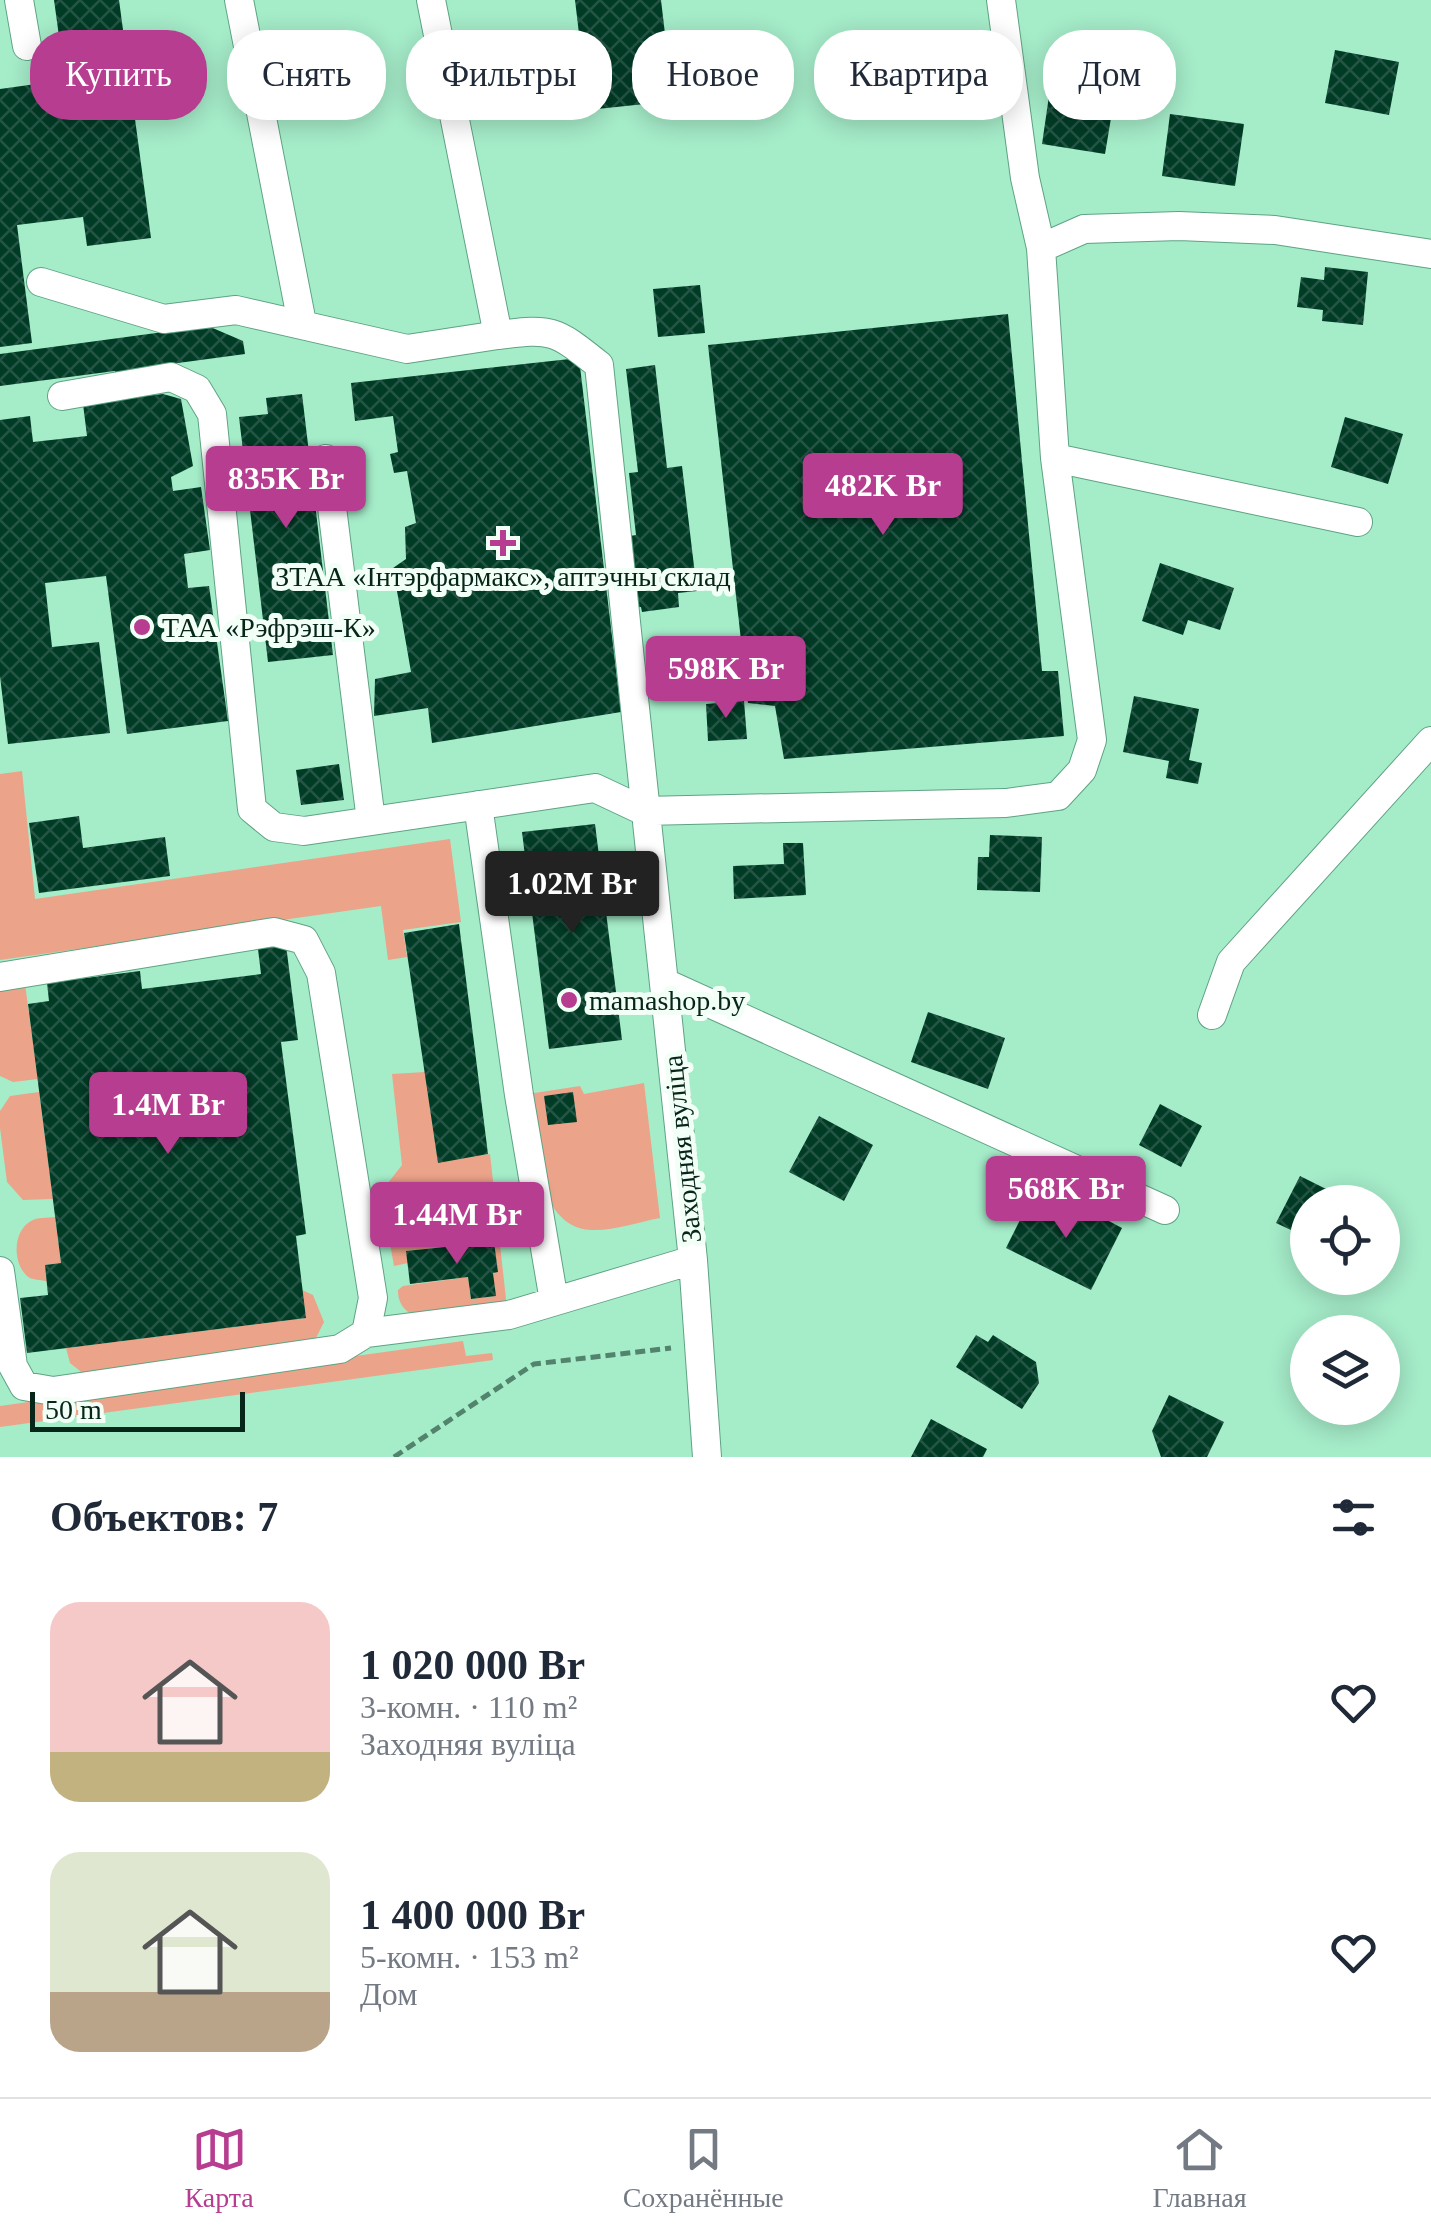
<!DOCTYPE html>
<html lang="ru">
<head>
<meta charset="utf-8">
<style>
  body { margin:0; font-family:"Times New Roman",serif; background:#f2f2f3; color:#1f2937; height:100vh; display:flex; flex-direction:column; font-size:38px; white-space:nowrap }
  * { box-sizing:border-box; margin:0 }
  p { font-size:32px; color:#747a83 }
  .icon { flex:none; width:55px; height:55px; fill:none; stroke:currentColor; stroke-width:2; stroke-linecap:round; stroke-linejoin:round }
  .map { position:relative; height:1457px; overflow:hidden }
  .side { display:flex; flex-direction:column; background:#fff; flex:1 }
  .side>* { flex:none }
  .guide { position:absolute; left:30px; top:30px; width:1372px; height:90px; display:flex; gap:20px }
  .fabs { position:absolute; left:1290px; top:1185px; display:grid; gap:20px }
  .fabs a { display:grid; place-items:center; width:110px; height:110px; border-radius:50%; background:#fff; box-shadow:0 5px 25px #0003; font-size:50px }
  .scale { position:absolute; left:30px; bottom:25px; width:215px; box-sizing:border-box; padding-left:10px; border:5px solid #072518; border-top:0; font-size:28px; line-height:35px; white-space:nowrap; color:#072518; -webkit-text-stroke:8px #f1fff7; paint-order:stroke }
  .price { position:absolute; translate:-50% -85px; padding:0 22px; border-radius:10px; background:#b63d90; color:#fff; font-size:32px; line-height:65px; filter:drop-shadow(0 2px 5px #0008) }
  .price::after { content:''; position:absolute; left:50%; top:60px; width:30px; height:22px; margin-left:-15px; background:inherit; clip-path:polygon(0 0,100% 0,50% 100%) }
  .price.selected { background:#222; color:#fff }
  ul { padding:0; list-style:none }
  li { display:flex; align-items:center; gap:30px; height:250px; padding:0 50px }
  li span { display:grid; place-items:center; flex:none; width:280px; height:200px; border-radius:30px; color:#555 }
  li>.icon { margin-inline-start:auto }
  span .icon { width:120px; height:120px; fill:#fffc; stroke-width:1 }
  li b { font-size:42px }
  h2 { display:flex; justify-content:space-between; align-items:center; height:120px; padding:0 50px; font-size:42px }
  .pill { padding:0 35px; border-radius:40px; background:#fff; box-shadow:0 5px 25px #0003; font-size:35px; line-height:90px }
  .pill.selected { background:#b63d90; color:#fff }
  .dock { display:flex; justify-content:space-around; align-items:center; height:140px; border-top:2px solid #e0e1e3; background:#fff; font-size:28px; color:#747a83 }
  .dock a { display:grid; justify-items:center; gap:5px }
  .dock .selected { color:#b63d90 }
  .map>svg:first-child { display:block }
</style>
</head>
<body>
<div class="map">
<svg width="1431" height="1457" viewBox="0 0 1431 1457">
  <defs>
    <pattern id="building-cross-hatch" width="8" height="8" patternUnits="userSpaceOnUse" patternTransform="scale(2.5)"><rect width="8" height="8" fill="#003b26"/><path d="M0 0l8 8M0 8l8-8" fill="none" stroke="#245544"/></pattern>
  </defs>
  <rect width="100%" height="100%" fill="#a5ecc9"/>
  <path fill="#eba489" d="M22,771L35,899L450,839L461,922L403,930L407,957L388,960L381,906L0,960V774Z
    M25,984L38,1079L13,1082L0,1076V988Z
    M425,1072L438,1162L490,1154L507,1308L416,1318C405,1310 398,1305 398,1290L403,1286L468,1277L471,1299L495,1296L493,1273L498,1271L493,1242L407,1251L408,1263L394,1266L381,1192L402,1165L392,1074Z
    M644,1083L660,1218C639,1222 613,1231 591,1230C534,1227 535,1136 528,1094L580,1086L584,1094Z
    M39,1092L53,1199L23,1200L7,1182L0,1128V1111L10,1096Z
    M55,1217L61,1263L45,1265L47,1281C45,1281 32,1279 30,1278C12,1267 12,1231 31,1221C37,1217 48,1218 55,1217Z
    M302,1290L313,1295L324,1322L312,1346L85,1375L70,1363L66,1348L306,1318Z
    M463,1341L466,1356L492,1353L493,1360L0,1427V1406Z"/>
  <path fill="url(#building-cross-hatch)" d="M54,0H119L151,238L87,246L83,217L17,225L32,343L0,347V89L65,80Z
    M575,0H661L673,101L588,110Z
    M1335,50L1399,62L1389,115L1325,103Z
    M1049,96L1113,106L1105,154L1042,144Z
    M1170,114L1244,124L1235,186L1162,176Z
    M1325,267L1368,272L1363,325L1322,321L1323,310L1297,307L1301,277L1324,280Z
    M700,285L705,333L658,337L653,289Z
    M1008,314L1042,671H1058L1064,736L784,759L775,706L748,703L708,345Z
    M208,326L243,341L245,354L141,368L145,396L163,394L181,399L193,466L171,477L173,491L201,487L210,550L184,554L188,588L209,586L228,721L127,734L106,576L45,583L52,647L99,642L110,733L8,744L0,676V420L30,416L33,442L87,436L83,404L120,399L115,371L0,386V354Z
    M579,358L621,712L432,743L428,708L374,716L375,679L411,672L393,568L406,559L405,527L416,523L407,471L394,473L390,454L398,452L393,416L355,421L351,383Z
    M655,365L667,468L682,466L697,591L678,593L679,607L642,612L641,607L631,608L623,537L636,535L629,473L638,472L626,369Z
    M302,394L333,655L268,662L239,417L268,414L266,398Z
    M1345,417L1403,434L1388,484L1331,467Z
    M1160,563L1234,588L1220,630L1188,620L1183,635L1142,621Z
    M1134,696L1199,709L1189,760L1202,763L1198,784L1166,778L1169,761L1123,752Z
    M744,701L747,739L708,741L706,704Z
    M339,764L344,800L301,805L296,770Z
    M79,816L83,848L165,837L170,876L39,893L29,823Z
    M595,824L622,1040L549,1049L522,832Z
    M990,835L1042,837L1040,892L977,890L978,857H989Z
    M783,843H803L806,895L734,899L733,866L784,864Z
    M459,924L488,1154L438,1163L404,933Z
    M286,945L298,1040L281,1042L306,1234L296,1236L306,1318L27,1353L20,1298L48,1295L45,1265L61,1263L28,1004L49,1001L47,983L140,971L142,989L261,974L258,949Z
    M928,1012L1005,1038L988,1089L911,1062Z
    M573,1092L577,1122L548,1125L544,1096Z
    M1160,1104L1202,1126L1181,1167L1139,1145Z
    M819,1116L873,1145L844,1201L789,1172Z
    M1300,1176L1352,1202H1308V1238L1276,1223Z
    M405,1193L408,1213L385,1216L383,1196Z
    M1062,1196L1122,1228L1091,1290L1006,1248L1020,1220H1030L1040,1202L1054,1210Z
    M494,1242L498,1272L493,1273L496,1296L471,1299L468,1277L410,1284L406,1251Z
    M976,1335L988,1342L993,1335L1036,1362L1039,1383L1022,1409L956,1367Z
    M1169,1395L1224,1422L1207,1457H1161L1152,1431Z
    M931,1419L987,1449L983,1457H911Z"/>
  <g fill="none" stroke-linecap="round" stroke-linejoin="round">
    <defs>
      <path id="minor" d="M19,0L27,46
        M239,0L302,323
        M431,0L498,335C553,328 555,330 599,365L693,1260L707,1457
        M1041,248L1084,229L1179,226L1275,230L1431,254
        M41,282L164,319L236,310L407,349L498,335
        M62,396L171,377L197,389L212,414L252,809L274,827L304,831L595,788L644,811L1006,803L1058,796L1082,770L1092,740L1055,458L1041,248L1025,178L1001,0
        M1055,458L1358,522
        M326,459L371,821
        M478,805L519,1095L554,1301
        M0,977L274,932L304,940L321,973L373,1298L366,1333L340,1349L53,1391L24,1386L13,1366L0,1271
        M665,983L1165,1210
        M1212,1015L1231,962L1431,741
        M366,1333L509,1315L693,1260"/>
    </defs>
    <use href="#minor" stroke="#5ea383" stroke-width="30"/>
    <path stroke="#52836c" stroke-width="5" stroke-dasharray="10 5" stroke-linecap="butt" d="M394,1457L534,1364L671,1348"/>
    <use href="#minor" stroke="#fff" stroke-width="28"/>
  </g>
  <g fill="#b63d90" stroke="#f1fff7" stroke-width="4">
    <path d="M498 528h10v10h10v10h-10v10h-10v-10h-10v-10h10z"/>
    <circle cx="142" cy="627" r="10"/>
    <circle cx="569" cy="1000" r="10"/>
  </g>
  <g text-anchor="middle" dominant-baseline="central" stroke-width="10" stroke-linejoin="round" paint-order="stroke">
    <g font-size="28" fill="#072518" stroke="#f1fff7" text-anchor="start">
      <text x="503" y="576" text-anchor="middle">ЗТАА «Інтэрфармакс», аптэчны склад</text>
      <text x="162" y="627">ТАА «Рэфрэш-К»</text>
      <text x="589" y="1000">mamashop.by</text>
    </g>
    <g font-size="28" fill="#072518" stroke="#f1fff7">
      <text transform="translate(682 1149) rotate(-96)">Заходняя вуліца</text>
    </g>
  </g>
</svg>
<div class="fabs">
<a><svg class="icon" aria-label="locate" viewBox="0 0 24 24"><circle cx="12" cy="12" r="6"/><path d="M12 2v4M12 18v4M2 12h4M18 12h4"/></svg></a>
<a><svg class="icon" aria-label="layers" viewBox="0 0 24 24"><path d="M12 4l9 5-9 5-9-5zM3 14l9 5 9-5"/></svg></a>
</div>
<div class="scale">50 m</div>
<b class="price" style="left:286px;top:531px">835K Br</b>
<b class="price" style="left:883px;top:538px">482K Br</b>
<b class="price" style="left:726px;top:721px">598K Br</b>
<b class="price selected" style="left:572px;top:936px">1.02M Br</b>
<b class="price" style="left:168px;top:1157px">1.4M Br</b>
<b class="price" style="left:1066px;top:1241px">568K Br</b>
<b class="price" style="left:457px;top:1267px">1.44M Br</b>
<div class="guide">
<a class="pill selected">Купить</a>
<a class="pill">Снять</a>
<a class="pill">Фильтры</a>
<a class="pill">Новое</a>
<a class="pill">Квартира</a>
<a class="pill">Дом</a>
</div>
</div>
<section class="side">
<h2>Объектов: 7<svg class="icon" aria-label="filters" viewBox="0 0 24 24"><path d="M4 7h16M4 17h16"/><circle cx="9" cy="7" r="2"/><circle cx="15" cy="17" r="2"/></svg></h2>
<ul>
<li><span style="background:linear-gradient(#f6c9c9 75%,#c2b280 0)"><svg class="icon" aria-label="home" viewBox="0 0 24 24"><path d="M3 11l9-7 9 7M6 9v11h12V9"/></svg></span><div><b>1 020 000 Br</b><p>3-комн. · 110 m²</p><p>Заходняя вуліца</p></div><svg class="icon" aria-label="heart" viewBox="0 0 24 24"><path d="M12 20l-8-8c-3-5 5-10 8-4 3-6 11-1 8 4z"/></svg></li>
<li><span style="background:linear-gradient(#dfe7d0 70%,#b9a48a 0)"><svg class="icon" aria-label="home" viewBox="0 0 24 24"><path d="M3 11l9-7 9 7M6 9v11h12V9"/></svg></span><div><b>1 400 000 Br</b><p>5-комн. · 153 m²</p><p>Дом</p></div><svg class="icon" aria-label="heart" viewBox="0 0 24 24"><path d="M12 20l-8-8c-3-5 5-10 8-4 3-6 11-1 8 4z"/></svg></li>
</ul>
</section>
<nav class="dock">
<a class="selected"><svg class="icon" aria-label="map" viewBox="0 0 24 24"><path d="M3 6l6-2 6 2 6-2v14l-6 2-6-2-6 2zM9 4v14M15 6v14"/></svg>Карта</a>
<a><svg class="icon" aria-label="saved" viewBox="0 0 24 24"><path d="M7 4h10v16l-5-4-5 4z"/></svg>Сохранённые</a>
<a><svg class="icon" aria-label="home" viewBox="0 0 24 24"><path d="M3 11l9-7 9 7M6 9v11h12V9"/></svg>Главная</a>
</nav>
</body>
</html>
